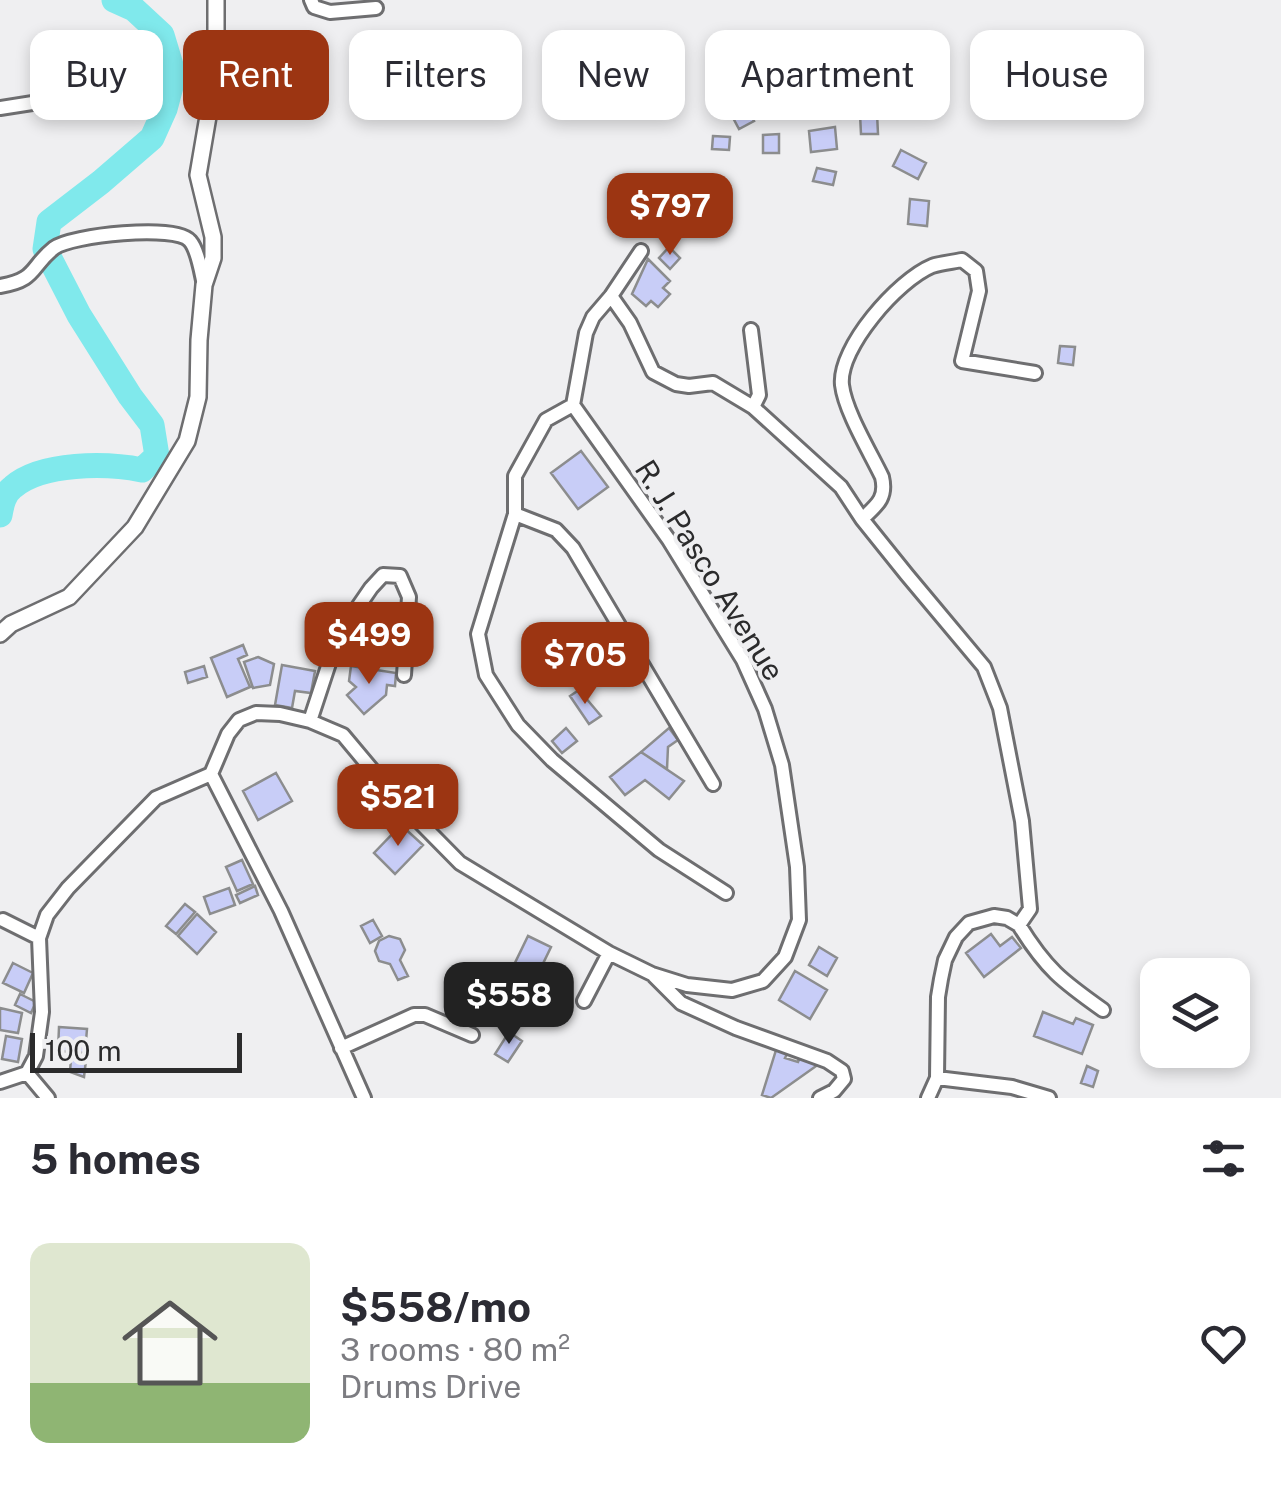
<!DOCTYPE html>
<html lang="en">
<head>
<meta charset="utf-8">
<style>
  body { margin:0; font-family:"Public Sans",sans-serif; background:#f7f7f7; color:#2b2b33; height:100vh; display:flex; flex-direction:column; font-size:38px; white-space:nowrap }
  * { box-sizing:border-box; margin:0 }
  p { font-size:32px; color:#7c7c81 }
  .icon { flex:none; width:55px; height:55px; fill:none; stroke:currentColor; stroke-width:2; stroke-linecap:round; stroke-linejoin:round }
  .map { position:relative; height:1098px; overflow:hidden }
  .side { display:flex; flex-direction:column; background:#fff; flex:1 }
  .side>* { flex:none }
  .guide { position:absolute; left:30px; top:30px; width:1222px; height:90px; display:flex; gap:20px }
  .fabs { position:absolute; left:1140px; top:958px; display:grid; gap:20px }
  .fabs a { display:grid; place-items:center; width:110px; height:110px; border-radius:20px; background:#fff; box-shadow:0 5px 15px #0003; font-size:50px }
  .scale { position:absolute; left:30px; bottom:25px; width:212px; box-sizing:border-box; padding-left:10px; border:5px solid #2b2b2c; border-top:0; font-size:28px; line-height:35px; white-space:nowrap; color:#2b2b2c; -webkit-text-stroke:8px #efeff1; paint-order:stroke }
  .price { position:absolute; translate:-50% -85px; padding:0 22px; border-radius:20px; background:#9c3512; color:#fff; font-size:32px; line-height:65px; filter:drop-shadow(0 2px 5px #0008) }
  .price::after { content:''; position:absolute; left:50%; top:60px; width:30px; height:22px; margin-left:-15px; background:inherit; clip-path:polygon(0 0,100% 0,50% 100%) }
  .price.current { background:#222; color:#fff }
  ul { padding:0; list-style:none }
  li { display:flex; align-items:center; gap:30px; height:250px; padding:0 30px }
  li span { display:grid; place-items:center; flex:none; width:280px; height:200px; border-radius:20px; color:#555 }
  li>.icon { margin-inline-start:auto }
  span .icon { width:120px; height:120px; fill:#fffc; stroke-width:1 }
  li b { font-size:42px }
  h2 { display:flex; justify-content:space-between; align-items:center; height:120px; padding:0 30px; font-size:42px }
  .pill { padding:0 35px; border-radius:20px; background:#fff; box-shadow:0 5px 15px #0003; font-size:35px; line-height:90px }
  .pill.current { background:#9c3512; color:#fff }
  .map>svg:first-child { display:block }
</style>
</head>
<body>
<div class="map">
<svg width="1281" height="1098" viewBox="0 0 1281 1098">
  <rect width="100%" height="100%" fill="#efeff1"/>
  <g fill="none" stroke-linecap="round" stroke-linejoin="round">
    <path stroke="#80e9ec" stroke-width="25" d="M0,515C2,504 4,494 13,487C42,462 107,463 142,470L157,456L152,425L130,396L79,315L45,249L49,222L101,182L152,138L165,109L174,75L162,35L134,9L114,0"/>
  </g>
  <path fill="#c8cdf7" stroke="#8c8d8e" stroke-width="2.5" d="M837,76L859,77L858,98H836Z
    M745,106L754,121L739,129L731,114Z
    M877,113L878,134H861L860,114Z
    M835,127L837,149L811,152L809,131Z
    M779,134V153H763V135Z
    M713,136L730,137L729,150L712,149Z
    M901,150L926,163L918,179L893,166Z
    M817,168L836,172L833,185L813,181Z
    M910,199L929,201L927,226L908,224Z
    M669,247L680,258L670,269L659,258Z
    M648,259L670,281L663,288L670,294L658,307L651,301L646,306L632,294Z
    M1060,346L1075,347L1073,365L1058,363Z
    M581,451L608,487L578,509L551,473Z
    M369,624L397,632L389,661L361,653Z
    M243,645L247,655L238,659L250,687L227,697L211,658Z
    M258,657L274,664L270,685L253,688L244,662Z
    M282,665L315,671L311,693L295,691L292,708L275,705Z
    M204,666L207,677L188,683L185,672Z
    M351,666L396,673L395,686L387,685L386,695L364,714L347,695L356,687L349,681Z
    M579,690L601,716L589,724L570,696Z
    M566,728L577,741L562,753L552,741Z
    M669,728L678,740L668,747L667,769L641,752Z
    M641,752L684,781L669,799L645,780L625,795L610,777Z
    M276,773L292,801L258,820L243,791Z
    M401,825L423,845L395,874L374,853Z
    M242,860L253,884L237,891L226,867Z
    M255,886L258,895L240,903L236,895Z
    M229,888L235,905L210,914L204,897Z
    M185,904L195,912L176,934L166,926Z
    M197,914L216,932L197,954L178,936Z
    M373,920L382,936L370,943L361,926Z
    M991,934L1000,946L1012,937L1021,948L984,977L966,953Z
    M389,936L400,939L405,950L400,960L408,976L398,980L390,964L379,961L375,951L379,941Z
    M528,936L551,947L535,980L512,969Z
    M819,947L837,958L827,976L809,965Z
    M13,963L33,973L24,993L3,983Z
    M795,971L827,990L810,1019L779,1000Z
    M20,994L36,1002L31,1013L15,1005Z
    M0,1008L22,1013L18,1033L0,1030Z
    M1043,1012L1073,1024L1076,1018L1093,1025L1082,1054L1034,1036Z
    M59,1027L87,1029L85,1053L58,1051Z
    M509,1032L522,1041L508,1062L495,1054Z
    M6,1036L22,1039L18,1062L2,1059Z
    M777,1047L789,1050L785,1058L798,1062L801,1055L819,1064L771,1098L762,1095Z
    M71,1058L86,1060L84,1077L70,1072Z
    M1087,1066L1098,1071L1093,1087L1081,1083Z"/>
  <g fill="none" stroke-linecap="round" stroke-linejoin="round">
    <defs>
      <path id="minor" d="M311,0L314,7L330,12L376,8
        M0,108L77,96
        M0,286C37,280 30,267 54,248C71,235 176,224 190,241C198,250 201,272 204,285
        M611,296L630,323L653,372L676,384L689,386L713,383L753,407L841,487L862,519L907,575L984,667L1000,708L1022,821L1030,909L1019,925
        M751,330L759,395L753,407
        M573,405L546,420L515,476V514L478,634L486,675L518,725L552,760L659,850L726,893
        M573,405L586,333L593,317L611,296L641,251
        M515,514L556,530L573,548L713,784
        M862,519C877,505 887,498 882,477C870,452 845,411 842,385C838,348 898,280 932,266C941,263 952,262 962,260L976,271L979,291L962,361L1035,373
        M310,721L338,636L371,588L383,575L400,576L409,597L404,675
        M211,774L228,734L239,720L256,713L280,714L310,721L343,735L394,796L460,863L609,953L652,974L687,985L732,990L763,981L785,957L799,920L797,867L782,765L765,709L743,660L669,540L573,405
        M211,774L281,911L364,1098
        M3,920L39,938
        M1019,925C1046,969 1062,981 1103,1010
        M654,976L681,1003L736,1028L827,1061L842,1071L844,1079L834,1091L820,1098
        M584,1001L609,953
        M341,1048L414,1015H425L472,1035
        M27,1073L48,1098
        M937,1078L1012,1087L1049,1098
        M0,1082L27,1073L36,1056L42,1012L39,938L47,915L68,888L156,798L211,774
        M928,1098L937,1078L938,997L941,979L945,960L956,937L969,923L994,916L1007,918L1019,925"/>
      <path id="tertiary" d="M0,634L11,624L69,597L135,527L187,441L198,397L199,340L204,285L213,258V237L198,175L212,93L216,42V0"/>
    </defs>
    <use href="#minor" stroke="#6e6e70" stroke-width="18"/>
    <use href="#tertiary" stroke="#6e6e70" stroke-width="20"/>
    <use href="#minor" stroke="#fff" stroke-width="12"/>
    <use href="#tertiary" stroke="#fff" stroke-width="15"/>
  </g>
  <g text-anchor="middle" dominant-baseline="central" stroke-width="8" stroke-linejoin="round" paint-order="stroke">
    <g font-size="30" fill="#2b2b2c" stroke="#efeff1">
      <text transform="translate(710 570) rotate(58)">R. J. Pasco Avenue</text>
    </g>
  </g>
</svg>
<div class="fabs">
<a><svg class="icon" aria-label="layers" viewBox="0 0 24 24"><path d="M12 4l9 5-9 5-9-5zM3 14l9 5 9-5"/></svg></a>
</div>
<div class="scale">100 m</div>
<b class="price" style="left:670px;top:258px">$797</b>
<b class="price" style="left:369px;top:687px">$499</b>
<b class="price" style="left:585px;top:707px">$705</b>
<b class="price" style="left:398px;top:849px">$521</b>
<b class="price current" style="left:509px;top:1047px">$558</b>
<div class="guide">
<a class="pill">Buy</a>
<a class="pill current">Rent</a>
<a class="pill">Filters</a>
<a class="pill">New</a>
<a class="pill">Apartment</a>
<a class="pill">House</a>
</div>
</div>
<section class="side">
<h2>5 homes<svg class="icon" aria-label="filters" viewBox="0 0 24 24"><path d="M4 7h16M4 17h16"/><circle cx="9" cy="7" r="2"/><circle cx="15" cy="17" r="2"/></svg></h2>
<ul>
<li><span style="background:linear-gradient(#dfe7d0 70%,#8fb573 0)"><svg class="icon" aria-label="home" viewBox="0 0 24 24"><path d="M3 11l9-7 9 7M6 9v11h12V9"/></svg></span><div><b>$558/mo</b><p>3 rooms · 80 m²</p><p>Drums Drive</p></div><svg class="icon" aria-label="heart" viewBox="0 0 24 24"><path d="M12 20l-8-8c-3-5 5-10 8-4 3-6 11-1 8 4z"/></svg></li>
</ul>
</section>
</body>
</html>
